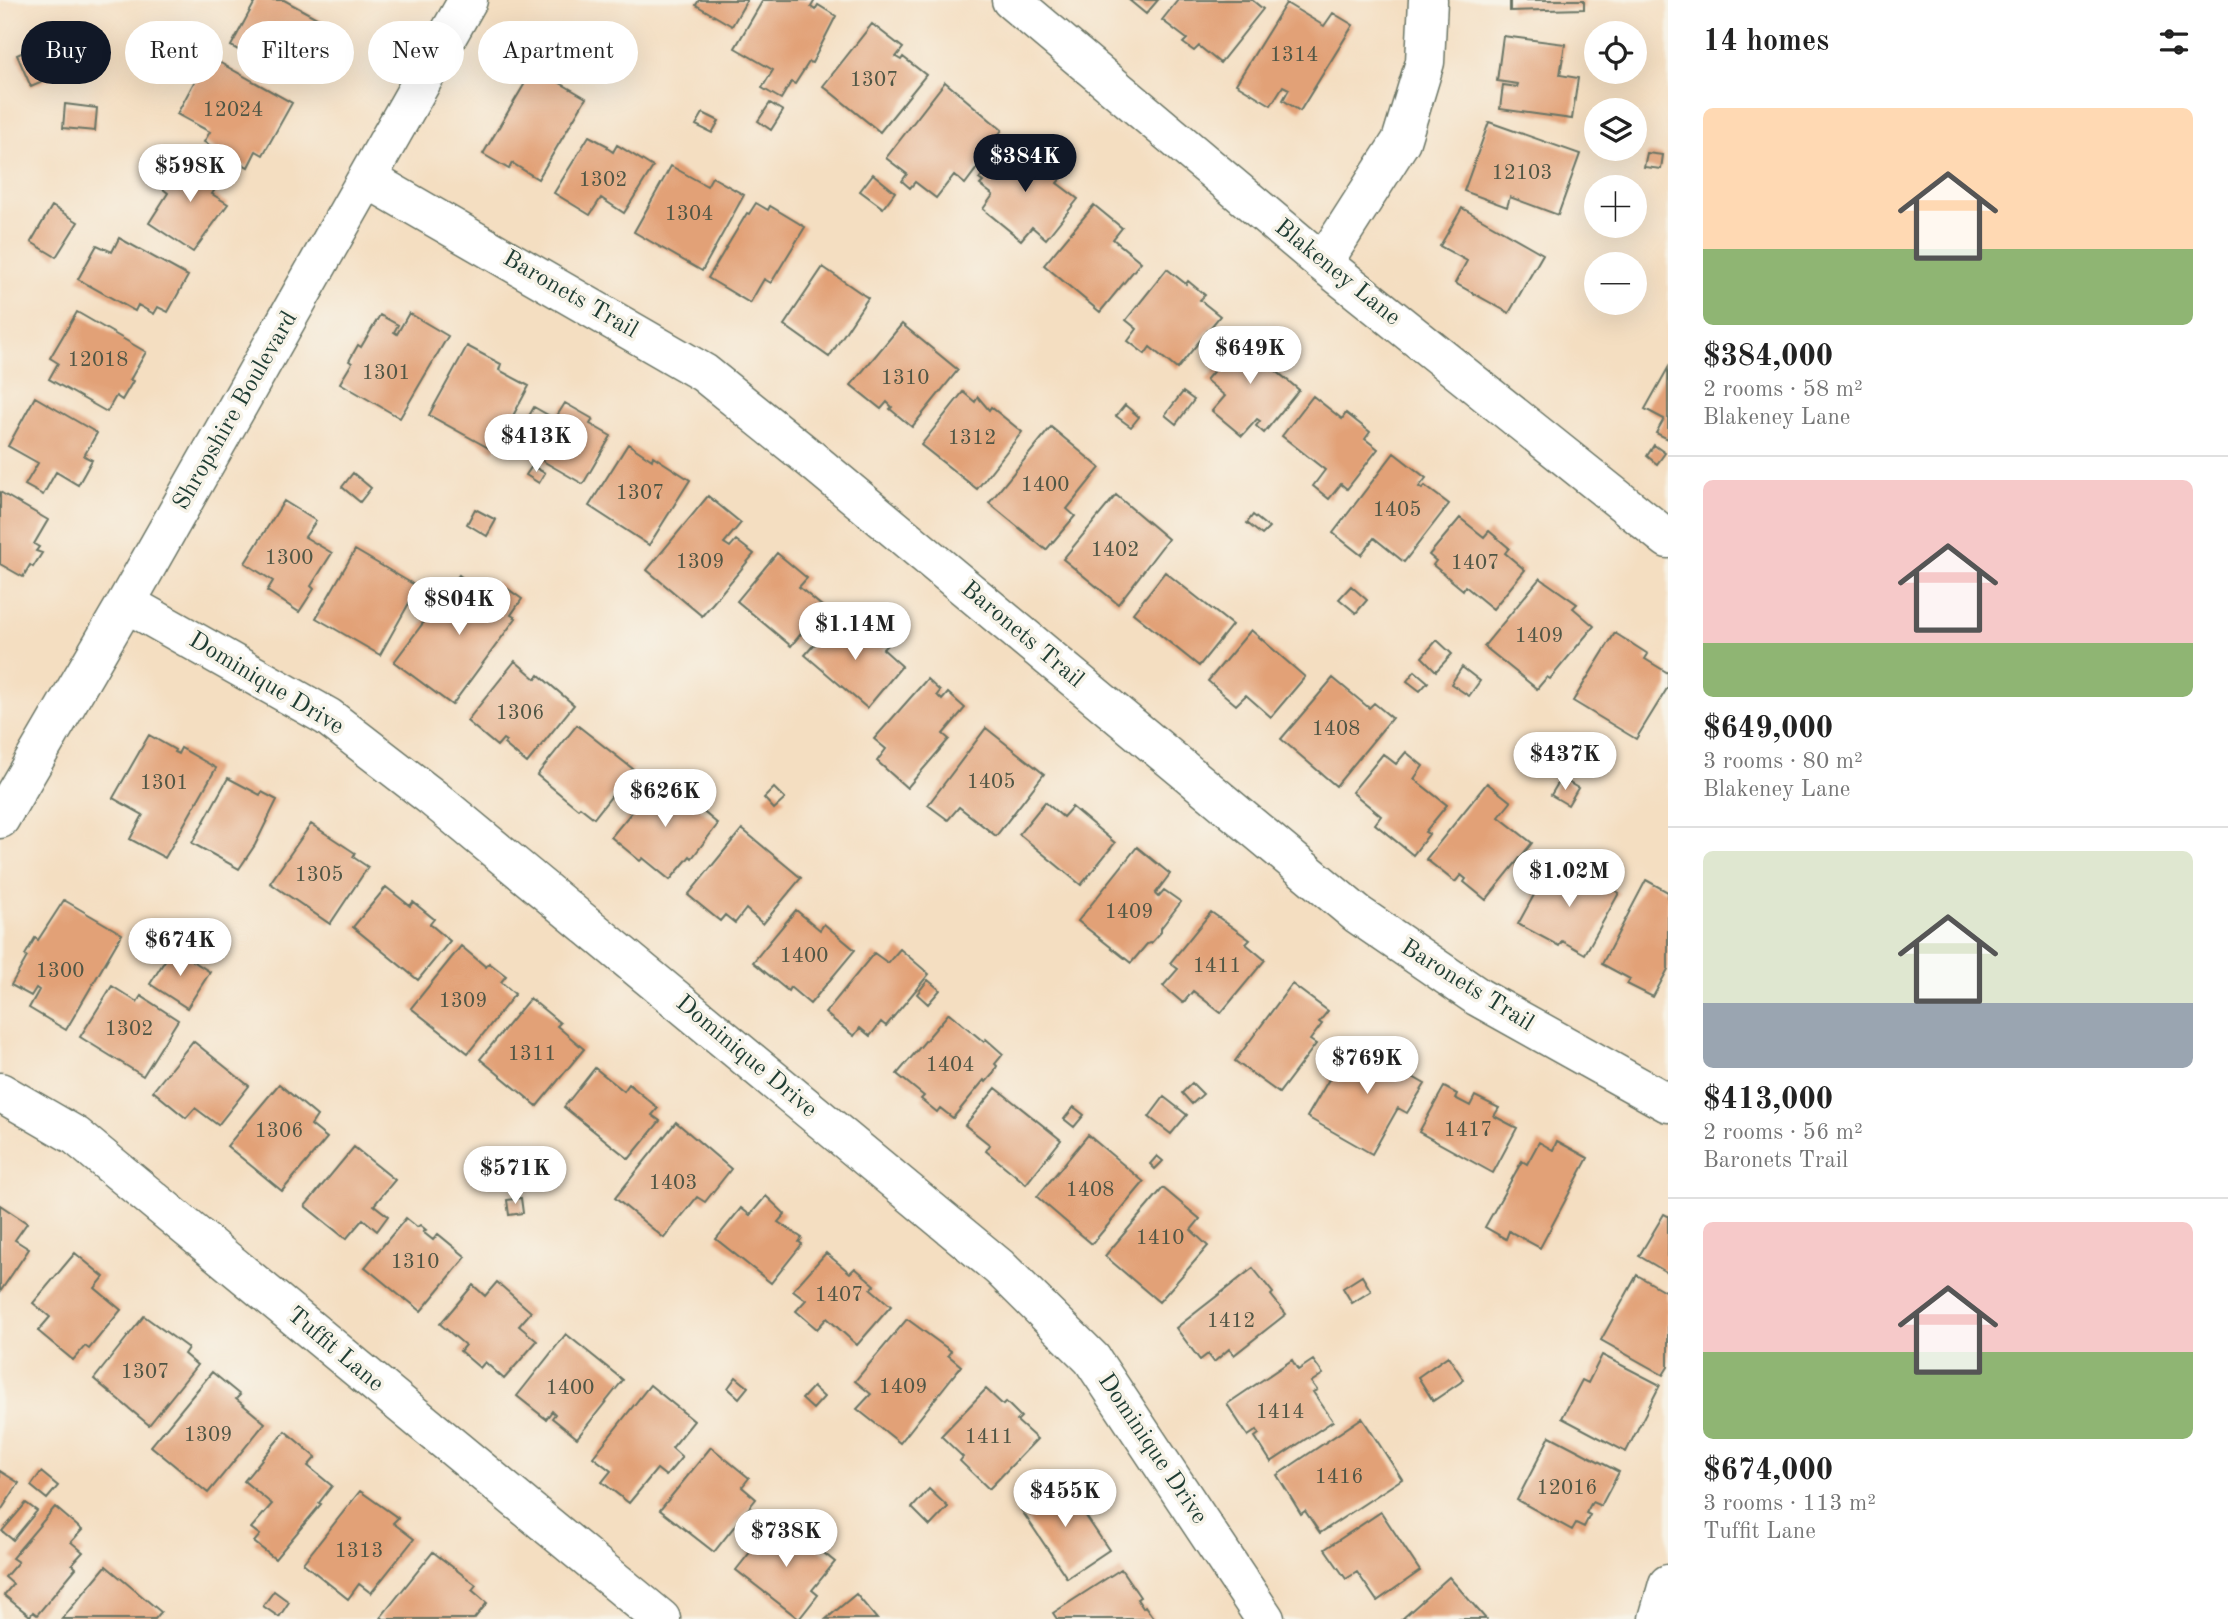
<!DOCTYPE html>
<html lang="en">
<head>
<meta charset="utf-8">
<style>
  body { margin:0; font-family:"Old Standard TT",serif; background:#f2f2f2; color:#222; height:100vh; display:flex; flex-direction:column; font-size:26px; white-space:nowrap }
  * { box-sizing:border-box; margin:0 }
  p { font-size:23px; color:#767676 }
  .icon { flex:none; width:38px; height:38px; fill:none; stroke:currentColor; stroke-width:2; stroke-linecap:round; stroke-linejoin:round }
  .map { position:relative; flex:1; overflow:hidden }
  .details { display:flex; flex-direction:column; background:#fff; width:560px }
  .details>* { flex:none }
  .guide { position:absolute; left:21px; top:21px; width:665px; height:63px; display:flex; gap:14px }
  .buttons { position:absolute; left:1584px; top:21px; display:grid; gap:14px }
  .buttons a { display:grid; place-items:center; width:63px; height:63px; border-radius:50%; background:#fff; box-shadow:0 7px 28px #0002; font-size:35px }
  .price { position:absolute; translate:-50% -60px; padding:0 16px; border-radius:24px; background:#fff; color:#222; font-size:23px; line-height:46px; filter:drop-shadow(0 2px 4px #0008) }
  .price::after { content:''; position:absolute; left:50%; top:42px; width:21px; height:16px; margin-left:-10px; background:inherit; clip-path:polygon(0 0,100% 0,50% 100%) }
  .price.current { background:#111827; color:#fff }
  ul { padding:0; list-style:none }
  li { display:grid; align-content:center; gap:14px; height:371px; padding:0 35px }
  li+li { border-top:2px solid #e0e0e0 }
  li span { display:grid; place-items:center; height:217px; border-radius:10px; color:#555 }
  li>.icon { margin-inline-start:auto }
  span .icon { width:126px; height:126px; fill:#fffc; stroke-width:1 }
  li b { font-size:30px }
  h2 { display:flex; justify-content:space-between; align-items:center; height:84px; padding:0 35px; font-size:30px }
  .chip { padding:0 24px; border-radius:32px; background:#fff; box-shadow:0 7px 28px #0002; font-size:24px; line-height:63px }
  .chip.current { background:#111827; color:#fff }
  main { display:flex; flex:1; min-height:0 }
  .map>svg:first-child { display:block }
</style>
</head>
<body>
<main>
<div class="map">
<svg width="1668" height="1619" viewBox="0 0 1668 1619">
  <rect width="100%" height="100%" fill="#f7f3e8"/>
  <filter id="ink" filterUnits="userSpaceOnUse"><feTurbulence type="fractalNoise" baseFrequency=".0143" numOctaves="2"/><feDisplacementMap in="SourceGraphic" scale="14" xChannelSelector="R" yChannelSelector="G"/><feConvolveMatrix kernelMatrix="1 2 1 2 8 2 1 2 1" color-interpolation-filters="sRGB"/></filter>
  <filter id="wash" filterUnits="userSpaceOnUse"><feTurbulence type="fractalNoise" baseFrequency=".00686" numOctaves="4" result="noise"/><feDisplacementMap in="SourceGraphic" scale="28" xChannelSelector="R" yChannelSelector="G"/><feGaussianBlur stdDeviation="1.57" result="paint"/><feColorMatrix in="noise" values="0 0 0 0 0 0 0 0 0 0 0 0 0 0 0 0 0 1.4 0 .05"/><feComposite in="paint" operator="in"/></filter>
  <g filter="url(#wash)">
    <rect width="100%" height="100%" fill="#f4dec1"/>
    <g id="blocks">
      <path fill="#e2a177" d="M256,0H284L326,23L299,70L285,63L280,73L231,46Z
        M699,0H747L732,26L696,5Z
        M763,0H815L811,7L815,10L818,5L836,16L812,63L809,62L795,84L791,82L781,99L762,88L773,70L735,48Z
        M1129,0H1158L1146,14Z
        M1178,0H1252L1263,9L1220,63L1199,46L1194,51L1183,43L1187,39L1162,20Z
        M1510,0H1584V9L1510,11Z
        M1286,3L1324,26L1333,13L1353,25L1300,111L1283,100L1289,89L1283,86L1271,105L1236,84Z
        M872,24L903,48L896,57L901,60L903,57L926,75L880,132L823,86Z
        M1503,36L1565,44L1560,75L1578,78L1572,119L1500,109L1503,85L1517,87L1518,84L1497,81Z
        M585,38L617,56L606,76L574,58Z
        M47,41L61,74L31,87L17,55Z
        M208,56L292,103L263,155L256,151L248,167L204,142L210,132L177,114Z
        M534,68L586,98L538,179L512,163L509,169L483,154Z
        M945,82L1002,130L977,162L980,164L965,184L954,175L936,198L915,182L910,188L902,181L907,174L886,158Z
        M770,103L783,111L771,130L758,121Z
        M65,104L97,108L95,131L63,128Z
        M703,113L719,121L712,133L696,125Z
        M1489,122L1580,154L1558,215L1510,197L1507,207L1464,191Z
        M589,136L608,146L607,148L613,152L617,145L653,167L624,213L601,198L590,215L554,193Z
        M1008,142L1037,165L1041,160L1046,165L1049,161L1062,171L1060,175L1062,177L1057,183L1078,199L1046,239L1032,227L1021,240L983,209L993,195L980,185L983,182L979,179Z
        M1647,153L1663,155L1661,169L1644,167Z
        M193,154L224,175L212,194L228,204L193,252L149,223L168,193L163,189L174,173L179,176Z
        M671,166L707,186L712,177L744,195L702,271L634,232Z
        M873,174L895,192L883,208L860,191Z
        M756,203L768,210L770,206L805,227L771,283L764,279L750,303L708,278L747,213L749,214Z
        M1094,205L1122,228L1113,239L1141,262L1100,312L1044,265Z
        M52,206L78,222L56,257L31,242Z
        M1462,208L1543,254L1509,313L1455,283L1467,261L1440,246Z
        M119,238L188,276L168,312L158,307L154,314L138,305L135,311L78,279L97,245L112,252Z
        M823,267L868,298L829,357L784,325Z
        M1167,269L1186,284L1188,281L1205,295L1200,300L1220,316L1177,369L1150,347L1145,354L1128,341L1137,329L1126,320Z
        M1641,273L1644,284L1634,287V275Z
        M77,312L146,352L130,380L133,381L122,400L116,396L107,412L49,379L58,363L50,358Z
        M409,313L448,336L400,418L340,383L352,363L349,361L358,345L361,347L380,315L398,325L394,332L397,334Z
        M902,324L958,370L912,427L890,409L892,407L887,402L881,409L851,385Z
        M1244,329L1276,354L1268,364L1299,390L1264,433L1256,426L1260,421L1257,419L1242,436L1212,411L1225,396L1206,380L1233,348L1230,346Z
        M467,346L501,364L499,370L529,386L494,451L429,415Z
        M1668,368V439L1656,433L1664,419L1645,409Z
        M963,392L975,402L978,397L989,410L991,407L1022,432L977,489L921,445Z
        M1183,392L1194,400L1176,424L1165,415Z
        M1313,396L1342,419L1346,413L1370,432L1365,439L1378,449L1347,489L1341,484L1329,499L1313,486L1325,470L1282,436Z
        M35,397L97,433L84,456L92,460L78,485L56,472L43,495L25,485L38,463L8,446Z
        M565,403L593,419L590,424L611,436L583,484L513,444L534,407L555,419Z
        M1125,405L1139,417L1131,427L1116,416Z
        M1051,427L1100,468L1067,509L1075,516L1046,550L989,503Z
        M628,444L652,460L653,456L690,480L649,545L589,506Z
        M1654,445L1665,453L1657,464L1647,456Z
        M1394,453L1426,478L1419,487L1422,489L1425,486L1449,504L1404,562L1374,538L1361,555L1333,533Z
        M532,466L545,473L539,483L526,475Z
        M353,473L371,488L360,502L342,487Z
        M0,492L48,520L34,544L39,547L36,551L42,553L33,567L30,565L23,577L0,564Z
        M1116,495L1168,539L1118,604L1063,559Z
        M708,496L741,523L724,543L730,547L736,540L754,554L702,616L647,570Z
        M284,501L316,521L305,537L332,553L311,586L314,589L299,612L267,591L273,581L245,563Z
        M475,509L496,520L487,536L467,524Z
        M1253,515L1269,528L1262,535L1247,523Z
        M1460,518L1484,537L1489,531L1509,548L1505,553L1525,570L1493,609L1465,586L1463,590L1433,565L1436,561L1429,555Z
        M355,550L418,587L380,655L316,618Z
        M777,553L807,578L799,587L823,607L791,646L737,601Z
        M1165,572L1232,625L1199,666L1133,613Z
        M459,575L486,596L497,581L522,599L511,615L516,618L452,705L394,662Z
        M1540,578L1577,604L1573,608L1594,626L1550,679L1547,677L1537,689L1484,646Z
        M1351,586L1367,600L1356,613L1339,599Z
        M832,624L849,639L862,624L887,645L883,649L902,666L867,708L805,655Z
        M1251,630L1305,677L1271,717L1246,695L1236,705L1208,681Z
        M1615,633L1648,654L1645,659L1668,673V687L1636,739L1573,701Z
        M1437,640L1452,654L1436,671L1422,657Z
        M515,661L536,679L539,675L574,705L527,763L504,744L506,741L503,739L497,746L467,721Z
        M1462,667L1480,681L1469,696L1451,684Z
        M1415,671L1428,682L1420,691L1407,681Z
        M1333,678L1369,708L1374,703L1392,718L1336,786L1281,739Z
        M927,679L940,691L937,695L942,700L948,693L965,708L943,734L949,739L907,788L877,761L886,749L874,739Z
        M577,725L633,769L594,818L580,807L578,809L537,775Z
        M986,728L1044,774L996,836L959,807L948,820L928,805Z
        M149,735L175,750L174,752L178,754L181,748L216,768L165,858L130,839L143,815L113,798Z
        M1406,752L1423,766L1414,779L1447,805L1425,832L1429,834L1413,855L1375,824L1381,816L1352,792L1383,754L1396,764Z
        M661,777L718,824L692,858L690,856L670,880L643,858L640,861L611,837Z
        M228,778L260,795L262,792L277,800L255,845L239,869L192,843Z
        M1561,778L1578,788L1568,805L1551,795Z
        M1487,783L1511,802L1499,817L1532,843L1486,900L1464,882L1466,879L1461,875L1455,882L1426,859Z
        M774,788L785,799L774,809L764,798Z
        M1045,802L1063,817L1072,807L1115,843L1081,885L1019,834Z
        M311,824L355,853L353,857L368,867L330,924L270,883Z
        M742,829L801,878L763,924L746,909L735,923L725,915L720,921L688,895Z
        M1137,847L1170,874L1155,894L1158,897L1164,890L1181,902L1161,928V932L1151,943L1147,944L1131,963L1078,921Z
        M1551,864L1566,873L1568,870L1580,879L1584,873L1619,893L1585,954L1562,941L1559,946L1518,924Z
        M1646,880L1668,892V969L1653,997L1627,984L1630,979L1602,964Z
        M386,887L410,906L413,902L434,919L430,924L450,941L418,980L353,927Z
        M64,900L122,934L66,1030L29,1008L39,990L36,988L31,996L11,985L27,957L25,955L35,938L38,940Z
        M796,910L820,930L824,924L855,950L810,1004L790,987L788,991L753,962Z
        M1211,912L1250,940L1246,944L1265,960L1221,1013L1193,991L1183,1003L1163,986L1178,969L1170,963Z
        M461,946L486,967L489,963L506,976L501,982L515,994L468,1053L411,1008Z
        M173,948L210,972L187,1008L150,984Z
        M900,949L929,974L886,1026L881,1022L870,1036L860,1028L854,1036L825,1013L874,953L888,963Z
        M928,980L940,990L928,1004L917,994Z
        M1292,984L1328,1011L1319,1022L1322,1024L1310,1040L1316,1044L1279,1093L1235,1061Z
        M112,986L137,1002L141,996L178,1020L143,1076L80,1037Z
        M530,998L560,1023L557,1026L584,1049L537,1106L480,1059Z
        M949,1013L984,1042L986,1039L1003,1054L995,1064L997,1066L993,1074L986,1082L984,1080L953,1118L940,1108L937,1112L921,1099L924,1096L897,1074Z
        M1366,1038L1417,1067L1411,1076L1425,1084L1407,1113L1398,1108L1372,1154L1307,1117L1335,1069L1345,1075Z
        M193,1041L249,1086L218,1125L195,1108L186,1118L153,1091Z
        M595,1068L624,1091L629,1084L658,1108L652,1115L660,1121L629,1159L564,1107Z
        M1192,1083L1203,1094L1192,1104L1182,1093Z
        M279,1084L317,1116L311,1125L327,1138L282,1191L227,1146Z
        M1444,1087L1457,1094L1455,1098L1470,1106L1475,1096L1499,1108L1494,1116L1517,1128L1493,1173L1419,1132Z
        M996,1088L1061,1140L1026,1184L986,1151L990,1145L965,1125Z
        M1164,1097L1187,1115L1171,1134L1149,1117Z
        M1074,1107L1084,1115L1074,1127L1064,1119Z
        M676,1122L731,1169L705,1202L697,1197L664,1238L615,1198Z
        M1088,1135L1144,1182L1092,1244L1037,1197Z
        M1557,1141L1588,1158L1540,1248L1509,1231L1506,1239L1485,1227L1522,1161L1527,1164L1539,1142L1553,1150Z
        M354,1147L395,1180L374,1205L388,1216L377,1231L363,1219L346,1239L305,1206Z
        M1157,1156L1163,1161L1155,1169L1150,1164Z
        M1163,1188L1200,1219L1191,1230L1208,1246L1159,1302L1105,1256Z
        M766,1196L785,1214L778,1222L802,1238L799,1242L802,1244L771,1283L716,1239L741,1208L750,1215Z
        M521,1198L523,1213L509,1215L507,1200Z
        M0,1205L27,1223L15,1240L29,1249L0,1292Z
        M1664,1214L1668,1216V1273L1639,1256Z
        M406,1218L417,1227L420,1225L426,1230L423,1232L433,1240L438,1234L466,1257L421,1311L406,1299L405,1300L365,1267Z
        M75,1253L104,1277L95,1288L121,1310L89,1349L85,1346L73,1360L38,1331L50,1317L33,1303Z
        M826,1253L850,1273L855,1268L875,1285L871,1289L891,1306L857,1345L827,1318L817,1329L796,1311L806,1300L793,1290Z
        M1253,1268L1273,1293L1271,1295L1286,1314L1234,1355L1229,1349L1214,1362L1208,1354L1200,1360L1176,1328Z
        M1637,1275L1668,1293V1367L1663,1375L1601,1340Z
        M1362,1276L1371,1291L1352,1303L1343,1288Z
        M497,1282L531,1312L519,1326L537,1341L504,1379L485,1362L480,1368L460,1351L465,1345L440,1324L473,1285L485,1296Z
        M144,1316L188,1348L184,1354L197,1365L149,1425L94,1379Z
        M907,1319L951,1351L948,1355L961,1366L900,1443L857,1409L871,1394L855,1381Z
        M566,1334L623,1380L577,1438L552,1418L555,1414L552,1411L546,1419L517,1396Z
        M1602,1355L1660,1385L1626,1452L1562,1418L1582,1380L1588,1383Z
        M1448,1356L1464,1380L1433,1401L1418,1377Z
        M1292,1360L1298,1370L1313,1360L1323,1374L1311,1382L1317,1390L1313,1392L1333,1421L1271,1462L1255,1437L1259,1434L1257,1430L1248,1436L1227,1404Z
        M212,1372L240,1395L236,1399L265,1423L208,1493L151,1446Z
        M736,1377L748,1387L739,1398L728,1388Z
        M650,1385L694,1421L672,1448L682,1457L666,1476L657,1469L629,1503L602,1482L611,1471L593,1457Z
        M813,1387L824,1397L813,1409L802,1399Z
        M986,1389L1003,1405L1006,1402L1021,1417L1017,1421L1037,1439L989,1489L960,1461L963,1457L941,1436Z
        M1362,1418L1402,1479L1320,1533L1305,1511L1301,1514L1277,1475Z
        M285,1431L316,1457L308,1466L332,1486L319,1503L321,1504L275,1559L254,1542L260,1535L251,1528L272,1504L244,1481Z
        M1550,1436L1619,1472L1601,1506L1592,1502L1586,1513L1590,1515L1584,1527L1576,1523L1572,1530L1517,1500Z
        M711,1447L749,1478L742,1487L756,1499L714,1552L660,1510Z
        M0,1471L19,1483L0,1512Z
        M41,1472L58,1486L47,1499L31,1486Z
        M1062,1481L1109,1550L1067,1578L1020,1508Z
        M929,1489L948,1507L930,1526L912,1508Z
        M360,1491L398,1518L393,1523L414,1539L371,1593L359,1584L348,1599L303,1563Z
        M26,1503L37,1511L13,1540L2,1531Z
        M55,1507L82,1530L71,1542L83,1552L72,1564L76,1568L37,1615L33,1612L30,1616L4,1595L13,1584L5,1577L18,1562L12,1558Z
        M1381,1512L1420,1571L1377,1601L1357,1572L1346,1579L1325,1549Z
        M774,1522L788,1533L789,1531L801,1543L805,1538L835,1562L812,1590L818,1595L799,1619L736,1570Z
        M433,1552L476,1585L472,1590L487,1603L474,1619H384L381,1617Z
        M106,1566L161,1612L155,1619H62Z
        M1121,1569L1140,1597L1137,1599L1143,1608L1145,1606L1154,1619H1057L1053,1613Z
        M1449,1577L1486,1619H1402Z
        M274,1591L289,1602L279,1617L263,1606Z
        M856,1594L877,1619H826Z"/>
    </g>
  </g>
  <g filter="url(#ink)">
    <use href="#blocks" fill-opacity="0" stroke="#6a7565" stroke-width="2"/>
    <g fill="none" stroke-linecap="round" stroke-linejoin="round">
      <defs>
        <path id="minor" d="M1011,0L1323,263L1668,539
          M368,179L704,373L807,456L1357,914L1478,997L1668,1103
          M1323,263L1401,141L1425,62L1428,0
          M126,603L328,717L433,798L999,1267L1092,1359L1265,1619
          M0,819L126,603L468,0
          M0,1092L76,1136L661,1619
          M1658,1619L1668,1584"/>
      </defs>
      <use href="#minor" stroke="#6a7565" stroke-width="41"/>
      <use href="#minor" stroke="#fff" stroke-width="38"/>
    </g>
  </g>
  <g text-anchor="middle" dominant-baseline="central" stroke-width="7" stroke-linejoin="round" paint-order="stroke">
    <g font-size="21" fill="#505645">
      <text x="1294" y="55">1314</text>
      <text x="874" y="80">1307</text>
      <text x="233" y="110">12024</text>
      <text x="1522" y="173">12103</text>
      <text x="603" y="180">1302</text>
      <text x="689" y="214">1304</text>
      <text x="98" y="360">12018</text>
      <text x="386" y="373">1301</text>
      <text x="905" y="378">1310</text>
      <text x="972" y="438">1312</text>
      <text x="1045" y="485">1400</text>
      <text x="640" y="493">1307</text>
      <text x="1397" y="510">1405</text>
      <text x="1115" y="550">1402</text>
      <text x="289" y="558">1300</text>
      <text x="700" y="562">1309</text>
      <text x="1475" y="563">1407</text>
      <text x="1539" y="636">1409</text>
      <text x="520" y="713">1306</text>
      <text x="1336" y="729">1408</text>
      <text x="991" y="782">1405</text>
      <text x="164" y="783">1301</text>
      <text x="319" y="875">1305</text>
      <text x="1129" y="912">1409</text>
      <text x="804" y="956">1400</text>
      <text x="1217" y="966">1411</text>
      <text x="60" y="971">1300</text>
      <text x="463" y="1001">1309</text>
      <text x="129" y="1029">1302</text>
      <text x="532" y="1054">1311</text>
      <text x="950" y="1065">1404</text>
      <text x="1468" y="1130">1417</text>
      <text x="279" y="1131">1306</text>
      <text x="673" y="1183">1403</text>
      <text x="1090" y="1190">1408</text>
      <text x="1160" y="1238">1410</text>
      <text x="415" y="1262">1310</text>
      <text x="839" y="1295">1407</text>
      <text x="1231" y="1321">1412</text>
      <text x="145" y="1372">1307</text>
      <text x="903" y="1387">1409</text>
      <text x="570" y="1388">1400</text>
      <text x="1280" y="1412">1414</text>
      <text x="208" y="1435">1309</text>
      <text x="989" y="1437">1411</text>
      <text x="1339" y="1477">1416</text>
      <text x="1567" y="1488">12016</text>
      <text x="359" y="1551">1313</text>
    </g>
    <g font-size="24" fill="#1f3d34" stroke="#f7f3e8">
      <text transform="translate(1337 273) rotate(39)">Blakeney Lane</text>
      <text transform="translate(570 295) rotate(30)">Baronets Trail</text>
      <text transform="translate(236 411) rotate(-60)">Shropshire Boulevard</text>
      <text transform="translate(1022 635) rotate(40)">Baronets Trail</text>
      <text transform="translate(266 684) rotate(31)">Dominique Drive</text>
      <text transform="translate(1467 986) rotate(32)">Baronets Trail</text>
      <text transform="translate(746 1057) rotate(40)">Dominique Drive</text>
      <text transform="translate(335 1350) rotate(40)">Tuffit Lane</text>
      <text transform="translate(1152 1449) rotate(56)">Dominique Drive</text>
    </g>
  </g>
</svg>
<div class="buttons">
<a><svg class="icon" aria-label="locate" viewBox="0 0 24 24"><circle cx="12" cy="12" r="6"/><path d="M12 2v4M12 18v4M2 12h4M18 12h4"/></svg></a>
<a><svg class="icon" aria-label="layers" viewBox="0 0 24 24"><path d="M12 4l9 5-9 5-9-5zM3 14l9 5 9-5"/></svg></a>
<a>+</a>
<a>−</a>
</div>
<b class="price current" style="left:1025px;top:194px">$384K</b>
<b class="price" style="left:190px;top:204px">$598K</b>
<b class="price" style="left:1250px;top:386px">$649K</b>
<b class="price" style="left:536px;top:474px">$413K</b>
<b class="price" style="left:459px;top:637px">$804K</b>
<b class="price" style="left:855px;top:662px">$1.14M</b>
<b class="price" style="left:1565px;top:792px">$437K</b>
<b class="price" style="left:665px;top:829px">$626K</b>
<b class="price" style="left:1569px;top:909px">$1.02M</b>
<b class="price" style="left:180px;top:978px">$674K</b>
<b class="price" style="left:1367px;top:1096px">$769K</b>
<b class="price" style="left:515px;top:1206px">$571K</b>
<b class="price" style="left:1065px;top:1529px">$455K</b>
<b class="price" style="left:786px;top:1569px">$738K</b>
<div class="guide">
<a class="chip current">Buy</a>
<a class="chip">Rent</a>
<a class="chip">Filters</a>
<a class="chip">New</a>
<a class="chip">Apartment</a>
</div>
</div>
<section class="details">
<h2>14 homes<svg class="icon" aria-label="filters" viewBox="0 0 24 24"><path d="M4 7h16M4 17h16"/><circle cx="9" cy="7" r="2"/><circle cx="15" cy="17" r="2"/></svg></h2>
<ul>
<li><span style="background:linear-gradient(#ffd9b3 65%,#8fb573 0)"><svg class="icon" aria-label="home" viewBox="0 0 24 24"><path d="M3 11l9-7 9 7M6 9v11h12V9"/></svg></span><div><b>$384,000</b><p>2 rooms · 58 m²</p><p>Blakeney Lane</p></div></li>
<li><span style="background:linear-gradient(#f6c9c9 75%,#8fb573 0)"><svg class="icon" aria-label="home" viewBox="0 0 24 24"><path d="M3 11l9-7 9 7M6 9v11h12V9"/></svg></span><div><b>$649,000</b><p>3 rooms · 80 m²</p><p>Blakeney Lane</p></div></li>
<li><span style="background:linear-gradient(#dfe7d0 70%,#9aa5b1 0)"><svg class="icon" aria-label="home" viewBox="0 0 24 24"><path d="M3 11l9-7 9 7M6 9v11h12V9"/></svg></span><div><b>$413,000</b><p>2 rooms · 56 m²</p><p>Baronets Trail</p></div></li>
<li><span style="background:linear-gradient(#f6c9c9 60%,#8fb573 0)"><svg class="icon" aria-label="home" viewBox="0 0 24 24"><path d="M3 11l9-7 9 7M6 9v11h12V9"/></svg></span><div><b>$674,000</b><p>3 rooms · 113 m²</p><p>Tuffit Lane</p></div></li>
</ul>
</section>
</main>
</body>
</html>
